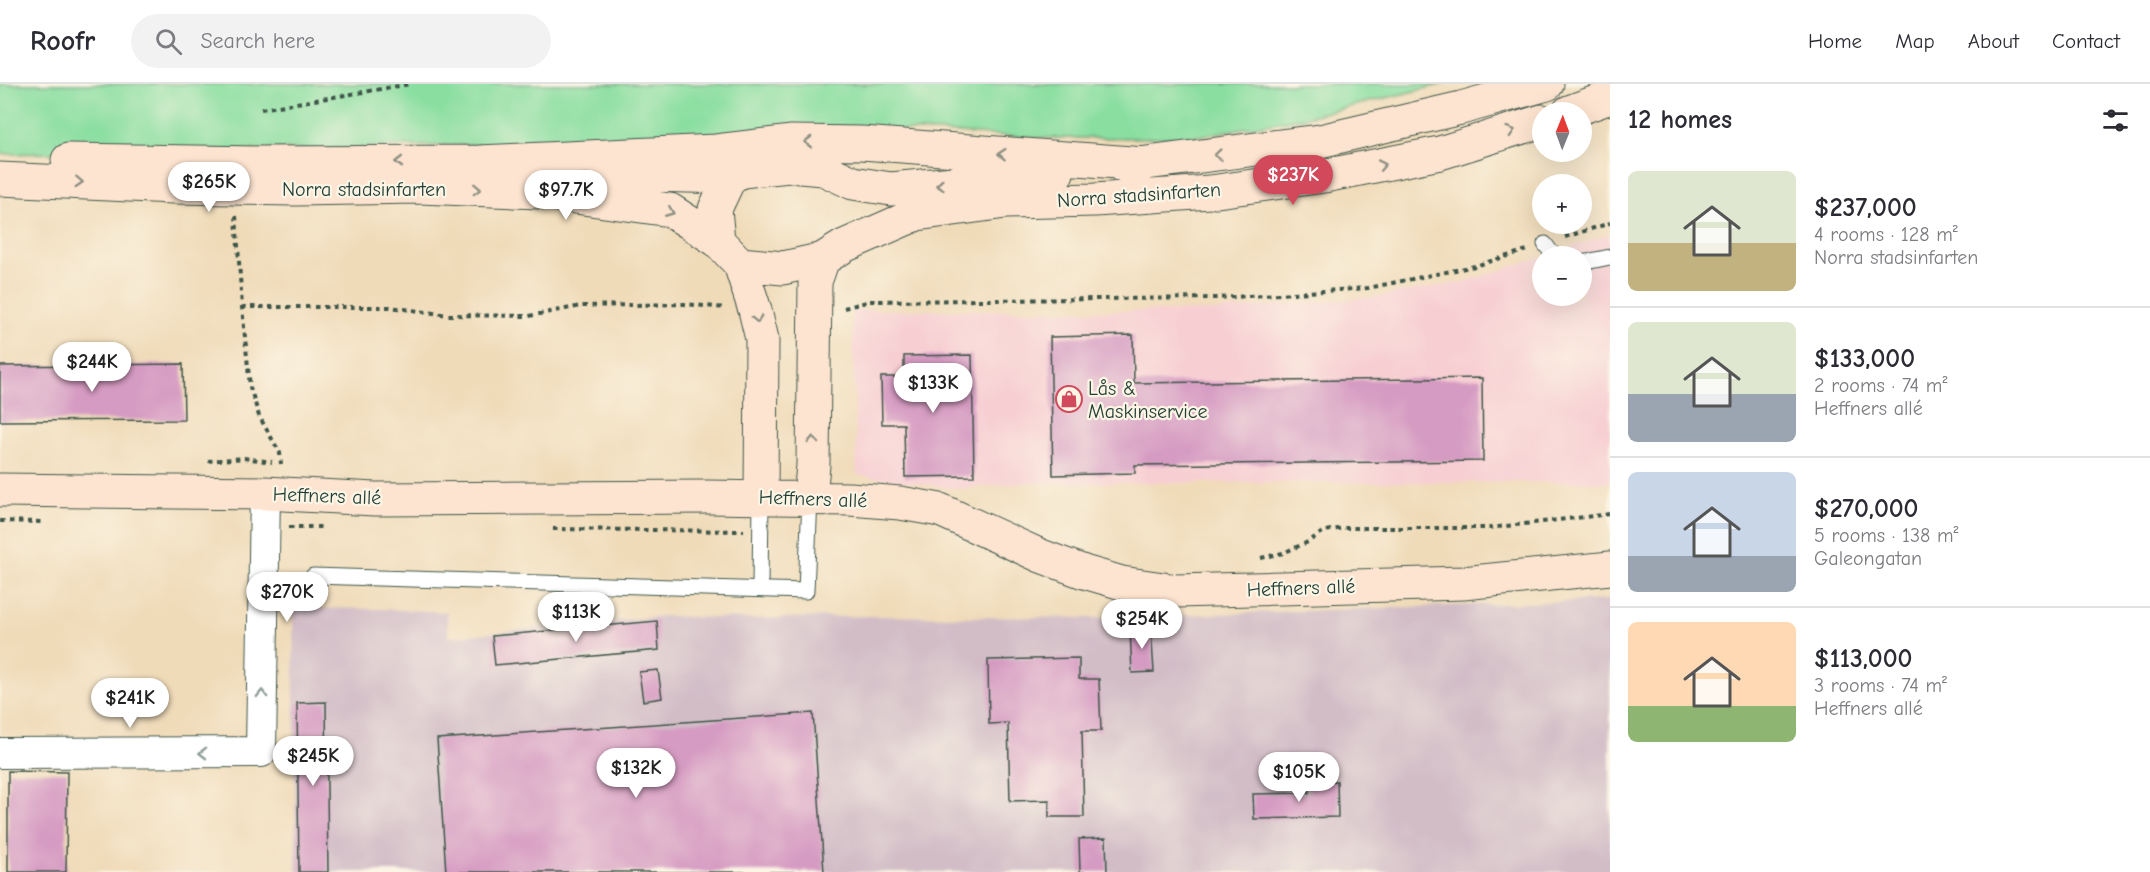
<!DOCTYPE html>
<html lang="en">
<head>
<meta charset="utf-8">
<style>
  body { margin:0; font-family:"Comic Neue",sans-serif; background:#f2f2f3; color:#2b2b33; height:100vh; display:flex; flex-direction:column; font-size:22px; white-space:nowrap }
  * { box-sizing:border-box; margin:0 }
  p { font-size:20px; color:#7c7c81 }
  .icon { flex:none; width:33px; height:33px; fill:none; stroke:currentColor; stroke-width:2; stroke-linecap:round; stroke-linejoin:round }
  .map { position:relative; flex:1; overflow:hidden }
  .details { display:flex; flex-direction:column; background:#fff; width:540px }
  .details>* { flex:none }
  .needle { width:39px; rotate:1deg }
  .controls { position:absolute; left:1532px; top:18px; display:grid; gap:12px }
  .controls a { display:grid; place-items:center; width:60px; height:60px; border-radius:50%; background:#fff; box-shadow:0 6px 24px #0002; font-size:30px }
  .price { position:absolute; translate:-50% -51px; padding:0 14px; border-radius:21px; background:#fff; color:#222; font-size:20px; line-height:39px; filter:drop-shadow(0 2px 3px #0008) }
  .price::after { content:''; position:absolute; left:50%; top:36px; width:18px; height:14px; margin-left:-9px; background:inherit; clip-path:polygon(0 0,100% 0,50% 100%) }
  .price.active { background:#d1495b; color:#fff }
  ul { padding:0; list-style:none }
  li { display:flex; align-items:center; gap:18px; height:150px; padding:0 18px }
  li+li { border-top:2px solid #e1e1e2 }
  li span { display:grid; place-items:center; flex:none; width:168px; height:120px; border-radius:9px; color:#555 }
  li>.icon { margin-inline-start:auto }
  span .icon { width:72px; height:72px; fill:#fffc; stroke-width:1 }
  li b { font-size:26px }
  h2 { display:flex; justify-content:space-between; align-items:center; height:72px; padding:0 18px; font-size:26px }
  header { display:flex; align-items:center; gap:36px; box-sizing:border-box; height:84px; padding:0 30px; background:#fff; border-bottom:2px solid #e1e1e2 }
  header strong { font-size:28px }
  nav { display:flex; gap:33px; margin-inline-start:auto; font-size:21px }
  .search { width:420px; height:54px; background:#f2f2f3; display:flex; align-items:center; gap:15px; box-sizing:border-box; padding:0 21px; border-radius:33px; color:#7c7c81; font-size:22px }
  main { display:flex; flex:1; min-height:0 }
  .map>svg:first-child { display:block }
</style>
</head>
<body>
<header>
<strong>Roofr</strong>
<div class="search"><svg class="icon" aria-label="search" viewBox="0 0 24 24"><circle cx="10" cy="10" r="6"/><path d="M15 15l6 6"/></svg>Search here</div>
<nav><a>Home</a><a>Map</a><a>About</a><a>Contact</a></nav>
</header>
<main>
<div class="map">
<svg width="1610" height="788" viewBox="0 0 1610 788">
  <rect width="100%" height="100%" fill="#fcf5e5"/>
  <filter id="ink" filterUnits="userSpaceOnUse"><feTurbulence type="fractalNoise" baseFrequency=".0167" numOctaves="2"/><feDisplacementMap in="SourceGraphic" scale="12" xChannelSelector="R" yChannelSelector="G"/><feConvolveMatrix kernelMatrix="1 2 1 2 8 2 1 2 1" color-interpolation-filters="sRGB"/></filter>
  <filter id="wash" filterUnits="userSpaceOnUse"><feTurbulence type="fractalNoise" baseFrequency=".008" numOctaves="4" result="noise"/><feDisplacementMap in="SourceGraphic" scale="24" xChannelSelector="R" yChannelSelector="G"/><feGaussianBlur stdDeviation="1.35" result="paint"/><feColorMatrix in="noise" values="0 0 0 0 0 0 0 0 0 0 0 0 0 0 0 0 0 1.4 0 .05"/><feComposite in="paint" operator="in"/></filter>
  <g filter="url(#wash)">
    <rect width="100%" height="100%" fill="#f0dbb9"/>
    <path fill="#f7cfd3" d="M1610,150V398L1025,399L958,405L857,391L852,226L1213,227L1375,213L1463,198L1542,173V212H1581V172H1544Z"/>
    <path fill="#d2bdc7" d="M1610,516V788H296L293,524L380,525L447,528L448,553L664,532L750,535L867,532L1103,534Z"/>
    <path fill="#89dea0" stroke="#548e6a" stroke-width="1.5" d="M0,0H1444L1302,34L1199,52L1135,54H1047L898,46L693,55L299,65L0,70Z"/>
    <g id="blocks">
      <path fill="#d69bc2" d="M1133,251L1134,299L1482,294L1483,377L1135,381V389L1053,391L1050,253Z
        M972,271L974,392L905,393L904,340H882L881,293H904V272Z
        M183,280L184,336L0,337V282Z
        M657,537L659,566L495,581L492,552Z
        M1151,543L1154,588L1132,589L1130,544Z
        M1079,574V595H1099L1101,647H1082L1084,733H1049V716L1010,717L1008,639L989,640L988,576Z
        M658,586L662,614L643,617L639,588Z
        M326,618L328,788H299L297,619Z
        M813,629L824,788H446L437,655Z
        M8,687L67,688L66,788H8Z
        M1337,697L1338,733L1254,735L1253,710L1309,709L1308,698Z
        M1106,754L1107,788H1080L1079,755Z"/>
    </g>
  </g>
  <g filter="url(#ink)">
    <use href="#blocks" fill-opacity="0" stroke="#3e5548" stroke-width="1.5"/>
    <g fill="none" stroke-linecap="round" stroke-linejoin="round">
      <defs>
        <path id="lane" d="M1545,160L1554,172
          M1581,179L1610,173
          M313,492L806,507L810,414
          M760,505L761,413"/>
        <path id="street" d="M0,669L261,668L265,409"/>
        <path id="secondary" d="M1569,28L1610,13
          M68,76L258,79L479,78L716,67L792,58L862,59L1145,80
          M1123,82L1320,57L1461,24L1547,0
          M605,90L730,93L742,87L789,82L823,85L853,99L891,105L1057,89
          M0,95L173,103L295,105L419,103L539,108L670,126L718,157L740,180L783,184L823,175L844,162L917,130L1006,118L1095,116L1210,108L1324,92L1440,69L1542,37
          M718,157L715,125L730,93
          M740,180L755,226L762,255L761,413
          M0,406L265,409L375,415L708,413L850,415L900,419L940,426L1041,472L1084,488L1122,499L1177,507L1463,499L1610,484
          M810,414L813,381L815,198L823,175"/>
      </defs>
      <use href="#lane" stroke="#3e5548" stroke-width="17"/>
      <use href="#street" stroke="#3e5548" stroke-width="32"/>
      <use href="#secondary" stroke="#3e5548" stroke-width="35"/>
      <path stroke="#3e5548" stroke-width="4" stroke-dasharray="4.5 4.5" stroke-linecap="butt" d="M261,25L411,0
        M236,132L242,223L250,303L259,332L280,369L281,380
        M1565,153L1610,139
        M242,223H390L448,231L529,232L581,222L684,220L726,224
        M844,224L870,217L1219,214L1368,204L1475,182L1527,166
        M208,377L244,374L272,378
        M0,437L42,438
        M289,443H324
        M553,445L744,447
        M1261,474L1283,469L1308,458L1324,447L1345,444H1490L1610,430"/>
      <use href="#lane" stroke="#fff" stroke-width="15"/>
      <use href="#street" stroke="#fff" stroke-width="30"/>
      <use href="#secondary" stroke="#fde4d0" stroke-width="33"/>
    </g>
    <defs><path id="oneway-chevron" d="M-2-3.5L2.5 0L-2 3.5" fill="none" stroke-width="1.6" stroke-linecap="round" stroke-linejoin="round" transform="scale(1.5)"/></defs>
    <g stroke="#8e9082">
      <use href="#oneway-chevron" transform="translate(1511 47) rotate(-18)"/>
      <use href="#oneway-chevron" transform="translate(808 58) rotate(-179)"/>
      <use href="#oneway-chevron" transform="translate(1002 70) rotate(-176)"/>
      <use href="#oneway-chevron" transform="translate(1218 71) rotate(174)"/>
      <use href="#oneway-chevron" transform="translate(399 78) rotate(180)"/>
      <use href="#oneway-chevron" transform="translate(1382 81) rotate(-11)"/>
      <use href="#oneway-chevron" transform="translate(79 98) rotate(3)"/>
      <use href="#oneway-chevron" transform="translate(940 101) rotate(175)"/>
      <use href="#oneway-chevron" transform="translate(477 105) rotate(2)"/>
      <use href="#oneway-chevron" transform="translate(670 128) rotate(22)"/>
      <use href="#oneway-chevron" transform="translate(757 235) rotate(78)"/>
      <use href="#oneway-chevron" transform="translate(813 356) rotate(-89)"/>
    </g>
    <g stroke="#8f9e9a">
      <use href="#oneway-chevron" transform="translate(262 610) rotate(-89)"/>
      <use href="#oneway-chevron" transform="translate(203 669) rotate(180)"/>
    </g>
  </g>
  <defs>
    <symbol id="shop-ring" viewBox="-11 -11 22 22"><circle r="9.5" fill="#fcf5e5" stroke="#d1495b" stroke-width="1.5"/><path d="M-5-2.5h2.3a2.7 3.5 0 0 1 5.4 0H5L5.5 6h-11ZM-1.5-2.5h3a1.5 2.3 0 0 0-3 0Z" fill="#d1495b"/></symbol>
  </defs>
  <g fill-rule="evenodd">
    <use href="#shop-ring" x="1054" y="300" width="30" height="30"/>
  </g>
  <g text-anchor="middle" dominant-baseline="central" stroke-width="4.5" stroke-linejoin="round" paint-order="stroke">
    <g font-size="20" fill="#1f3d34" stroke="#fcf5e5">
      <text x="364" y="105">Norra stadsinfarten</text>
      <text transform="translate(1139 111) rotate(-4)">Norra stadsinfarten</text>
      <text transform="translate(327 412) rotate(2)">Heffners allé</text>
      <text transform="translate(813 415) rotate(2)">Heffners allé</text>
      <text transform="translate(1301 504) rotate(-2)">Heffners allé</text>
    </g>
    <g font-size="20" fill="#1f3d34" stroke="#fcf5e5" text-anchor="start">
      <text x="1088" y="304">Lås &amp;<tspan x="1088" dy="23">Maskinservice</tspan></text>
    </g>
  </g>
</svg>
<div class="controls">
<a><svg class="needle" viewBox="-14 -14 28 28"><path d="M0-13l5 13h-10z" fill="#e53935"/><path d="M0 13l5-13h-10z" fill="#7c7c81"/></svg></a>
<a>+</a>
<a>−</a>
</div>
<b class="price active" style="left:1293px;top:122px">$237K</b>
<b class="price" style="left:209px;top:129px">$265K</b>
<b class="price" style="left:566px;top:137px">$97.7K</b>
<b class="price" style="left:92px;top:309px">$244K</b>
<b class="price" style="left:933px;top:330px">$133K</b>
<b class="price" style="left:287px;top:539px">$270K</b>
<b class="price" style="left:576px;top:559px">$113K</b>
<b class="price" style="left:1142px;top:566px">$254K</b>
<b class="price" style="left:130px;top:645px">$241K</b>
<b class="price" style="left:313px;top:703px">$245K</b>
<b class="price" style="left:636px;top:715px">$132K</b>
<b class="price" style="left:1299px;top:719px">$105K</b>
</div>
<section class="details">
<h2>12 homes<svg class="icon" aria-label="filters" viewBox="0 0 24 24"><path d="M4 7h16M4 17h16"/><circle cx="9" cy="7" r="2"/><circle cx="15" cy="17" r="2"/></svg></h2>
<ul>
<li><span style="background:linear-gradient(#dfe7d0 60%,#c2b280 0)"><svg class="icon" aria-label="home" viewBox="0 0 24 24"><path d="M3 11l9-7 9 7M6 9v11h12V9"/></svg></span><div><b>$237,000</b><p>4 rooms · 128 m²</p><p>Norra stadsinfarten</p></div></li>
<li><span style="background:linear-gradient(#dfe7d0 60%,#9aa5b1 0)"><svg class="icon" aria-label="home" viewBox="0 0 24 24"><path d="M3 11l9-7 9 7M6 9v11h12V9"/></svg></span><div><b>$133,000</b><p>2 rooms · 74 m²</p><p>Heffners allé</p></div></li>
<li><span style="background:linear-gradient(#c9d6e8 70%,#9aa5b1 0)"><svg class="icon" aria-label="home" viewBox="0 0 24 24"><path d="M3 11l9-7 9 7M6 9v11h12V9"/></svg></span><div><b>$270,000</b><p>5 rooms · 138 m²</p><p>Galeongatan</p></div></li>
<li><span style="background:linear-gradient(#ffd9b3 70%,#8fb573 0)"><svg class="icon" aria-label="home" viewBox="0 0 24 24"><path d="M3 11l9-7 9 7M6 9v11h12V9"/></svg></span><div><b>$113,000</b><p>3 rooms · 74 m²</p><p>Heffners allé</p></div></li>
</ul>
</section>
</main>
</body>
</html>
